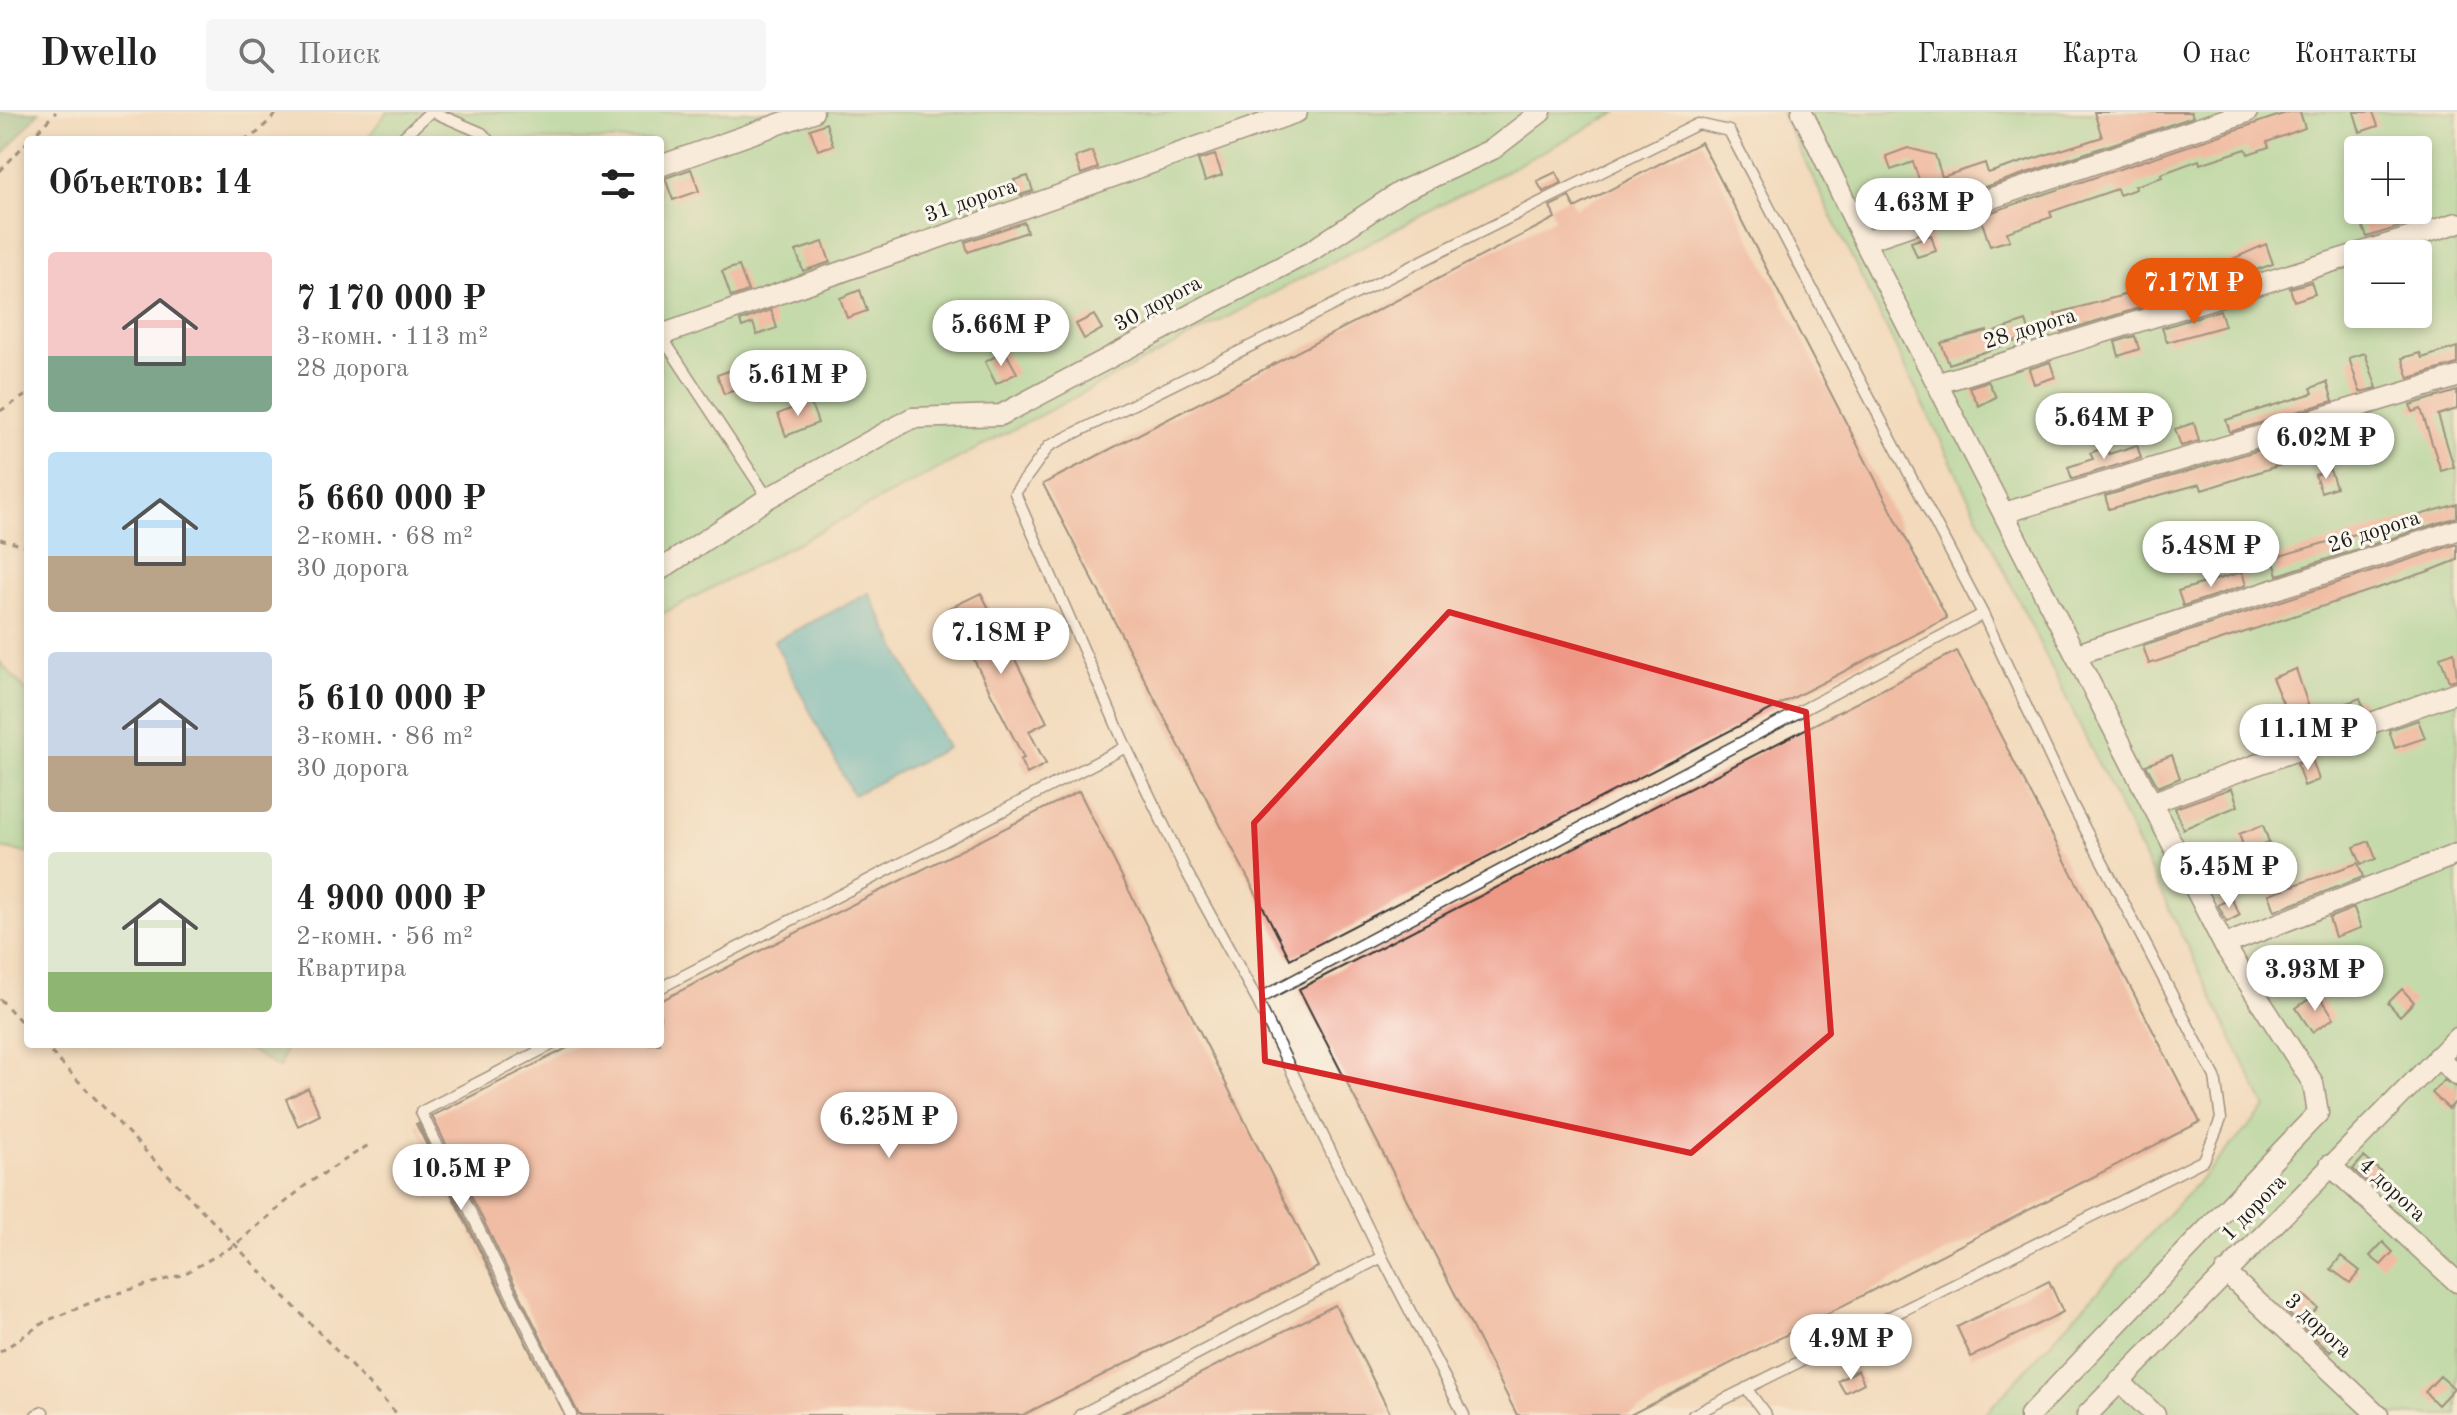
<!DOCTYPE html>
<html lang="ru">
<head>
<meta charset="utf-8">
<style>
  body { margin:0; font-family:"Old Standard TT",serif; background:#f6f6f6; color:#222; height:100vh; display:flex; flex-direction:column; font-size:30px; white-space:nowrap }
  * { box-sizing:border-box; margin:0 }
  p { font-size:26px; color:#767676 }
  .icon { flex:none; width:44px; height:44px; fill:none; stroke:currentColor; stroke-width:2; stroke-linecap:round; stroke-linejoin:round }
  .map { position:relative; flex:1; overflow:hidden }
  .drawer { position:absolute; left:24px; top:24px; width:640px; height:912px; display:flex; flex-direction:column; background:#fff; border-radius:8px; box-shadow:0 4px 12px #0003 }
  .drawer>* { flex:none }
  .tools { position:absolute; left:2344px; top:24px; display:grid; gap:16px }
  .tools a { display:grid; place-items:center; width:88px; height:88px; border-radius:8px; background:#fff; box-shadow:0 4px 12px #0003; font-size:40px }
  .price { position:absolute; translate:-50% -68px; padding:0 18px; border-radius:28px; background:#fff; color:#222; font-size:26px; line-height:52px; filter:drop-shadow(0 2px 4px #0008) }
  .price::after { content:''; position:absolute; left:50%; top:48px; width:24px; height:18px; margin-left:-12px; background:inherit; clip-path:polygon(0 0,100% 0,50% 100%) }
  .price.selected { background:#ea580c; color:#fff }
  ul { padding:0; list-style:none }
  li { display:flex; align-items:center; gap:24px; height:200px; padding:0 24px }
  li span { display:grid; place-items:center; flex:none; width:224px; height:160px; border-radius:8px; color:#555 }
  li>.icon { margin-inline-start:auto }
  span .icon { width:96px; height:96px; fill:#fffc; stroke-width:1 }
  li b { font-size:34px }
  h2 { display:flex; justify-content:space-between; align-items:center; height:96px; padding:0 24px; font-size:34px }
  header { display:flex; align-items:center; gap:48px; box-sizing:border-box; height:112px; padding:0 40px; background:#fff; border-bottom:2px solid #e0e0e0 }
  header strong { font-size:38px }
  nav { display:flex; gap:44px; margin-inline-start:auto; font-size:28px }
  .search { width:560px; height:72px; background:#f6f6f6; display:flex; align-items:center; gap:20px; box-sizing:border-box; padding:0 28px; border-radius:8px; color:#767676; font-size:30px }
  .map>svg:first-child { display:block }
</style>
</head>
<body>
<header>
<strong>Dwello</strong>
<div class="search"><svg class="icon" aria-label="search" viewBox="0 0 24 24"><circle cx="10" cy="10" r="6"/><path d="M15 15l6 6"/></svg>Поиск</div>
<nav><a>Главная</a><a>Карта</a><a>О нас</a><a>Контакты</a></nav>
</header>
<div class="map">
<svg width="2457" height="1303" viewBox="0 0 2457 1303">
  <rect width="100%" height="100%" fill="#fbf7ec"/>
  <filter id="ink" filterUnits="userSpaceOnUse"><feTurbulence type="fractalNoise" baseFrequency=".0125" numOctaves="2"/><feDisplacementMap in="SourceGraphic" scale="16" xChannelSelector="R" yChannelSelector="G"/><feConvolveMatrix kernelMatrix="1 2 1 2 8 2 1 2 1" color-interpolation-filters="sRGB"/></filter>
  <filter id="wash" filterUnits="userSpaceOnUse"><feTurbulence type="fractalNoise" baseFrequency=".006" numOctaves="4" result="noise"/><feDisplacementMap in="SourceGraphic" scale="32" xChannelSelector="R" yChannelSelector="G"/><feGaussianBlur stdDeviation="1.8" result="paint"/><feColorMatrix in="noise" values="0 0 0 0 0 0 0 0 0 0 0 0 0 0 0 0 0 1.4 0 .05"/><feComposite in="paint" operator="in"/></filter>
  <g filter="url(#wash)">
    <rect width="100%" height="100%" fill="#f3dabc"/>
    <path fill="#8eda97" stroke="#557b5a" stroke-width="2" fill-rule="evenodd" d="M387,0H1618L660,503V28H366Z
      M1781,0H2457V1303H1984L2266,996ZM2358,38H2418V98H2358ZM2358,142H2418V202H2358Z
      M0,550L28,581V741L0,736Z
      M240,932H287L279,956Z"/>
    <path fill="#72ba80" stroke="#476b4e" stroke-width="2" d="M0,0H39L0,46Z"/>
    <path fill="#4bb9c5" stroke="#346a70" stroke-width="2" d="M869,481L947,636L853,683L774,529Z"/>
    <g id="blocks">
      <path fill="#ee9886" d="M2094,0H2191L2193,5L1928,94L1913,50L1891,58L1886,44L1908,36L1935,43L1942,65L1985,51L1988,61L2102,25Z
        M2289,0H2300L2305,16L2267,30L2269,35L2248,42L2246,37L2200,52L2199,48L2161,62L2162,65L2135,74L2136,77L2119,83L2117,77L2050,100L2052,105L2007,120L2010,128L1990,134L1980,104Z
        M2354,0H2373L2378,14L2360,20Z
        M826,11L833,33L818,38L810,17Z
        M1701,30L1947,506L1290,847L1043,372L1555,106L1550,94L1569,85L1575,96Z
        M1092,39L1098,56L1081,62L1075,45Z
        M1215,43L1222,63L1205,69L1198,48Z
        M691,57L699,79L673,88L665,66Z
        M1556,60L1562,71L1543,80L1537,69Z
        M1028,64L1033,79L1020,83L1014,68Z
        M2398,98H2421L2424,107L2367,125L2361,110Z
        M1024,110L1027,120L968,140L965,130Z
        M1931,123L1936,139L1917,145L1911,130Z
        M823,130L830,150L803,159L796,139Z
        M2266,132L2273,152L2234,166L2228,149Z
        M739,154L748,179L731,185L722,159Z
        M2311,170L2315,182L2294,189L2290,176Z
        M2160,173L2165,188L2061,220L2055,202Z
        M860,178L867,199L847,206L840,186Z
        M771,198L777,216L757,223L753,211L742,215L740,209Z
        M2220,198L2225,214L2167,230L2162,216Z
        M1094,203L1102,217L1084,227L1076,212Z
        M2026,209L2031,224L1949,252L1941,231L1987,219L1988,222Z
        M2135,224L2139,237L2119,244L2115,230Z
        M2457,235V252L2409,266L2402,246L2420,241L2422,246Z
        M1005,239L1017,261L996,272L985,250Z
        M2365,241L2377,276L2360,280L2349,246Z
        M2050,250L2055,265L2034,272L2029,257Z
        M740,255L747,274L724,282L717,263Z
        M1988,269L1996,285L1979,294L1969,275Z
        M2327,270L2333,289L2230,320L2226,308L2313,281L2311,276Z
        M2457,279V297L2438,303L2454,355L2441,359L2421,297L2413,300L2410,293Z
        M810,289L818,311L786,324L778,302Z
        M2194,311L2199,329L2181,334L2175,317Z
        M2296,327L2303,346L2202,378L2200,372L2109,397L2105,384Z
        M2137,333L2141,346L2072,367L2068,355L2093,347L2090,341L2106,335L2109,342Z
        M2330,358L2336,375L2321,380L2315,363Z
        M2457,392V405L2278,463L2273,446Z
        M2457,432V448L2432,458L2149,552L2143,534Z
        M2242,460L2246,473L2183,494L2178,479Z
        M981,481L1047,610L1029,619L1046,652L1027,662L1020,648L1024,646L948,497Z
        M1957,539L2200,1010L1630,1303H1517L1299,877Z
        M2454,540L2457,567L2449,569L2440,545Z
        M2296,557L2311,602L2291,610L2272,566Z
        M2360,586L2365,599L2349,605L2344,592Z
        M2418,608L2425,626L2395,636L2389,618Z
        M2172,643L2180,666L2158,675L2146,653Z
        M2312,647L2319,668L2304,674L2297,652Z
        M2232,676L2238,694L2183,717L2175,696Z
        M1079,679L1318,1155L1023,1303H579L432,1004L575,932H660V889Z
        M2263,713L2269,730L2245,739L2239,722Z
        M2369,729L2376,747L2361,752L2354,735Z
        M2358,751L2363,765L2275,799L2269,782Z
        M2231,786L2240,803L2227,810L2218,793Z
        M2354,796L2361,816L2335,825L2329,806Z
        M2402,877L2414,890L2400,904L2388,891Z
        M2318,881L2334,906L2312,920L2296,896Z
        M2444,968L2457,976V988L2449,997L2432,981Z
        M308,976L320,1003L298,1014L286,987Z
        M418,1011L549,1277L416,1012Z
        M2364,1045L2381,1060L2370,1072L2353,1057Z
        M2383,1130L2393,1140L2381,1153L2370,1144Z
        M2341,1144L2360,1159L2350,1171L2331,1157Z
        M2049,1169L2063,1200L1971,1245L1957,1215Z
        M2304,1183L2318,1196L2306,1209L2334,1235L2330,1240L2288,1201Z
        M1335,1193L1391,1303H1119Z
        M1858,1258L1864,1271L1845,1281L1838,1269Z
        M2440,1264L2454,1276L2438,1293L2425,1280Z"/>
    </g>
  </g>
  <g filter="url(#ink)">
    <use href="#blocks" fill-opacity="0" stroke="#3c3834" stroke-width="2"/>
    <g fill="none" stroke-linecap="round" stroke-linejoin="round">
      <defs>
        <path id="lane" d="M433,0L482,21L488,28
          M400,28L430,0
          M660,222L768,386
          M660,876L1126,635
          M1257,888L1983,502
          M553,932L421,1000L571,1303
          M1746,1276L1766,1303
          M36,1303L43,1300
          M1080,1303L1382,1145
          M1464,1303L1382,1145L1257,888L1185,757L1126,635L1015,381L1049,334L1698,12L1729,19L1983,502L2072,692L2215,965L2221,1007L2204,1048L1693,1303"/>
        <path id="street" d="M1802,0L1864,129L2224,833L2313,971L2318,1001L2030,1303
          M660,54L813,0
          M1864,129L2247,0
          M661,223L1297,0
          M1939,271L2457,111
          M2004,401L2457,265
          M660,458L768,386L912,306L1001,303L1311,139L1400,80L1493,37L1541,0
          M2077,542L2457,418
          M2151,691L2457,580
          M2224,833L2457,742
          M2437,945L2457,963
          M2330,1053L2457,1170
          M2225,1160L2378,1303
          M2119,1269L2155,1303
          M2087,1303L2457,926"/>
      </defs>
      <use href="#lane" stroke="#3c3834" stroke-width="13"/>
      <use href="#street" stroke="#3c3834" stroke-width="23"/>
      <path stroke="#3c3834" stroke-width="3" stroke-dasharray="6 6" stroke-linecap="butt" d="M29,28L56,0
        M243,28L257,21L278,0
        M0,59L28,29
        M0,299L28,282
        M0,427L28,435
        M0,887L28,917
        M43,932L398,1303
        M0,1240L46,1209L105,1185L184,1162L235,1133L307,1072L370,1032"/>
      <use href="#lane" stroke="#fff" stroke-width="10"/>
      <use href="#street" stroke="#fff" stroke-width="20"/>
    </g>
  </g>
  <path d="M0 0H2457V1303H0ZM1449,500L1806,600L1831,922L1691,1041L1265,949L1254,711Z" fill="#f3dabc" fill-opacity=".55" fill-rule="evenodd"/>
  <path fill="none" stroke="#d62828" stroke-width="6" stroke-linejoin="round" d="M1449,500L1806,600L1831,922L1691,1041L1265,949L1254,711Z"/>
  <g text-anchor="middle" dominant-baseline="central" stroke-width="6" stroke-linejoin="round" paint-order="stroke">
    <g font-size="22" fill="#1c1c1c" stroke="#fbf7ec">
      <text transform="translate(971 89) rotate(-19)">31 дорога</text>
      <text transform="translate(1158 192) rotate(-28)">30 дорога</text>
      <text transform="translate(2030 217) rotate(-17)">28 дорога</text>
      <text transform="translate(2374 420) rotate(-18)">26 дорога</text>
      <text transform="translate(2392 1078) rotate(43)">4 дорога</text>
      <text transform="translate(2254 1096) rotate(-46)">1 дорога</text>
      <text transform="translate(2318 1214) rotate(43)">3 дорога</text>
    </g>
  </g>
</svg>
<div class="tools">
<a>+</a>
<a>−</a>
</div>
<b class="price" style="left:1924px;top:134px">4.63M ₽</b>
<b class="price selected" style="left:2194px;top:214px">7.17M ₽</b>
<b class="price" style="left:1001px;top:256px">5.66M ₽</b>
<b class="price" style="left:798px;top:306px">5.61M ₽</b>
<b class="price" style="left:2104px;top:349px">5.64M ₽</b>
<b class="price" style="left:2326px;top:369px">6.02M ₽</b>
<b class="price" style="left:2211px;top:477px">5.48M ₽</b>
<b class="price" style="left:1001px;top:564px">7.18M ₽</b>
<b class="price" style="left:2308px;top:660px">11.1M ₽</b>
<b class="price" style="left:2229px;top:798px">5.45M ₽</b>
<b class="price" style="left:2315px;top:901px">3.93M ₽</b>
<b class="price" style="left:889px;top:1048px">6.25M ₽</b>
<b class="price" style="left:461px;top:1100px">10.5M ₽</b>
<b class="price" style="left:1851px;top:1270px">4.9M ₽</b>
<section class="drawer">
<h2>Объектов: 14<svg class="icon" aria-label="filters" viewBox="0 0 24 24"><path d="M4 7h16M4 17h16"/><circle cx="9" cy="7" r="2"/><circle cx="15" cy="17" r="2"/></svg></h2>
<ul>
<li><span style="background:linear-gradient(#f6c9c9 65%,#7fa58c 0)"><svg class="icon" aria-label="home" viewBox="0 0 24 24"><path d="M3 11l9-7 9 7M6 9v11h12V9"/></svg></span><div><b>7 170 000 ₽</b><p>3-комн. · 113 m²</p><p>28 дорога</p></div></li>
<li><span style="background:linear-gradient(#bfe0f5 65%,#b9a48a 0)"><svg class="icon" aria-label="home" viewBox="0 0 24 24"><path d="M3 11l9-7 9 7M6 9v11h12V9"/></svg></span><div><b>5 660 000 ₽</b><p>2-комн. · 68 m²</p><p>30 дорога</p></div></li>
<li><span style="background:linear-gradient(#c9d6e8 65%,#b9a48a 0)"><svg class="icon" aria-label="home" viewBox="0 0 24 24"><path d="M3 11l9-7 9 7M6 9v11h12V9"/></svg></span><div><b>5 610 000 ₽</b><p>3-комн. · 86 m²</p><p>30 дорога</p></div></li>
<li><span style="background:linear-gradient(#dfe7d0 75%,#8fb573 0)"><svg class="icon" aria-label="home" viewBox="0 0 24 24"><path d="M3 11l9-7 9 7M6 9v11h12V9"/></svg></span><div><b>4 900 000 ₽</b><p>2-комн. · 56 m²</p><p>Квартира</p></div></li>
</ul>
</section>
</div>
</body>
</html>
